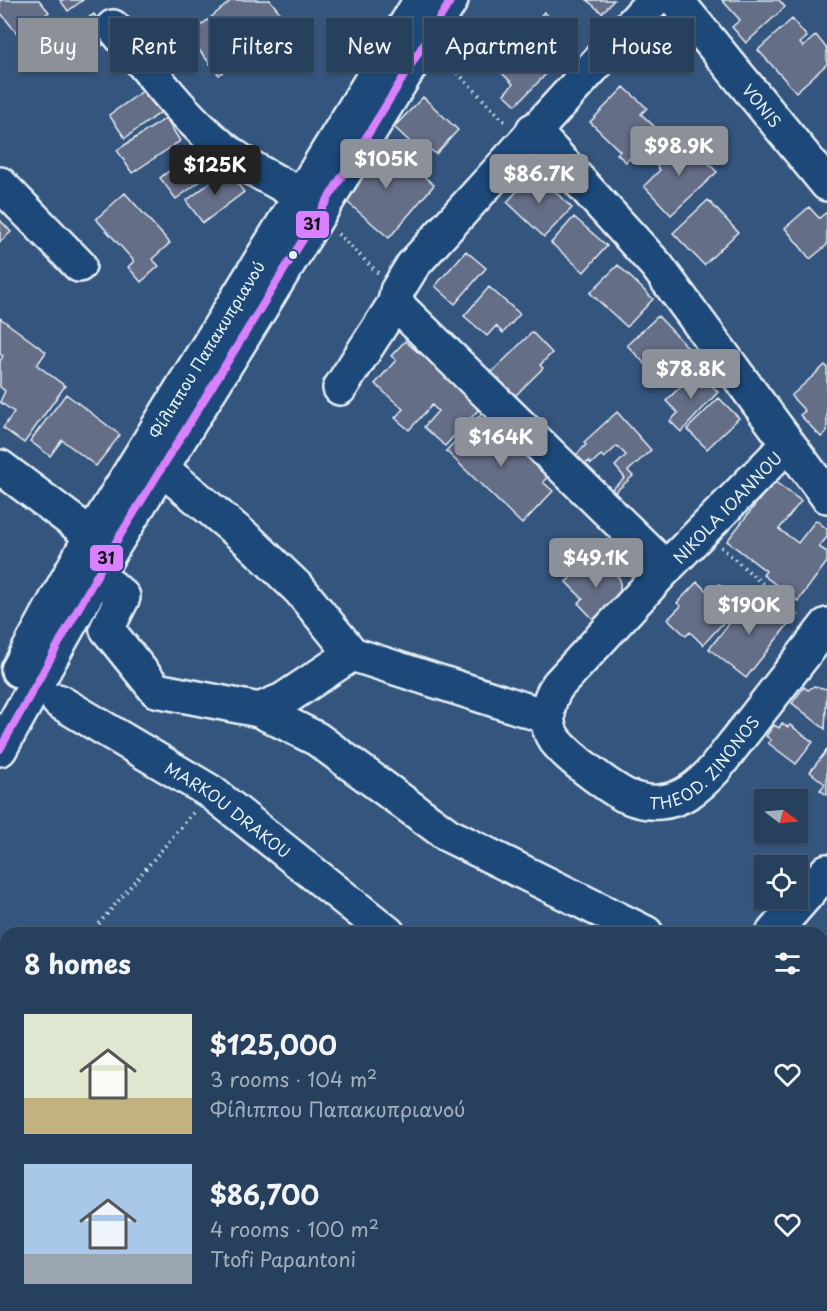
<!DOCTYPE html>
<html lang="en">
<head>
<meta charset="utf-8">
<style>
  body { margin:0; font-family:"Playpen Sans",sans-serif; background:#334b67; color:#f1f3f6; height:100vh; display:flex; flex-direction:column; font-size:22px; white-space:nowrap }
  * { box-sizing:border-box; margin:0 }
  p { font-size:20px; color:#a4afbc }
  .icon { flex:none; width:33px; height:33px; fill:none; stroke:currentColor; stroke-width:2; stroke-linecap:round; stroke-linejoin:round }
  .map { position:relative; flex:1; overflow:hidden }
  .panel { position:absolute; left:0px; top:927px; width:828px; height:384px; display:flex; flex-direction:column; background:#27405e; border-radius:18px 18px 0 0; box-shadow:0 2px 4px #0004,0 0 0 2px #435973 }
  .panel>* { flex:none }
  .banner { position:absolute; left:18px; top:18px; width:792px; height:54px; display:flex; gap:12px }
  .needle { width:39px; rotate:106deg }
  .controls { position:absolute; left:754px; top:789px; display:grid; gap:12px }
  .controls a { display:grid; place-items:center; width:54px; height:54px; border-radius:0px; background:#27405e; box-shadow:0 2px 4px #0004,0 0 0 2px #435973; font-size:30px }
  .price { position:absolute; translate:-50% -51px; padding:0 14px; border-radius:6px; background:#8c9099; color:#fff; font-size:20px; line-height:39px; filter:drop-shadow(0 2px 3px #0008) }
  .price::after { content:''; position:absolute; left:50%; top:36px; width:18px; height:14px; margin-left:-9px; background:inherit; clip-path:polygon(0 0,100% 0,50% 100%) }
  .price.current { background:#222; color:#fff }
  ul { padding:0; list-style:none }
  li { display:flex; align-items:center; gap:18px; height:150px; padding:0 24px }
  li span { display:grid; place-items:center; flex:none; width:168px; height:120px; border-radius:0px; color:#555 }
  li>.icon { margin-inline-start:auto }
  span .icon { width:72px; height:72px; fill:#fffc; stroke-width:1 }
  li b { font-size:26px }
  h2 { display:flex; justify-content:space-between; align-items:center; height:72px; padding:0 24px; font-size:26px }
  .chip { padding:0 21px; border-radius:0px; background:#27405e; box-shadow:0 2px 4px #0004,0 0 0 2px #435973; font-size:21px; line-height:54px }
  .chip.current { background:#8c9099; color:#fff }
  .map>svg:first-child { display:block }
</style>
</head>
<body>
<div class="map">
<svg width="827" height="1311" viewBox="0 0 827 1311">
  <rect width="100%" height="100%" fill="#34557e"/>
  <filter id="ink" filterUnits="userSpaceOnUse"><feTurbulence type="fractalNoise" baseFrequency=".0167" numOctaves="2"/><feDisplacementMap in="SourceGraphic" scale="12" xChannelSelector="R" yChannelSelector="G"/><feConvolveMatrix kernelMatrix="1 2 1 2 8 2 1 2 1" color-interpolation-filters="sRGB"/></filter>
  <g filter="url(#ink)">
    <path fill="#656e87" stroke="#e8f1f8" stroke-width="1.5" d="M0,0H39L49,12L19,36L0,12Z
      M60,0H83L68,11Z
      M232,0H270L284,18L219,75L188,36Z
      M587,0H614L602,13Z
      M722,0H779L785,7L746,43L732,27L740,20Z
      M544,12L576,42L553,67L521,37Z
      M94,14L111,40L66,68L49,43Z
      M792,19L807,37L800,43L803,47L816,35L827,49V64L796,92L758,50Z
      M518,41L549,71L516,105L504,94L513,84L494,65Z
      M153,84L168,107L125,138L109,115Z
      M624,87L647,108L641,114L658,130L626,162L617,154L620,151L590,122Z
      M423,97L458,130L436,154L426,146L421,152L394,127Z
      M166,118L180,141L132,173L117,150Z
      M684,138L717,172L671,215L644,186L660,170L656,165Z
      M384,142L434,185L389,238L339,195Z
      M204,144L221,166L176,199L160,178Z
      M227,170L244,192L203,223L186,201Z
      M535,172L572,208L544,237L507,202Z
      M125,193L170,243L152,259L159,266L141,282L128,267L134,261L96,219Z
      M708,200L738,232L704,265L673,233Z
      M809,207L819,218L827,212V245L810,259L785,228Z
      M574,217L607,246L584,272L551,243Z
      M0,220L11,232L0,242Z
      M466,251L486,268L455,304L435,286Z
      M618,265L653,299L627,327L590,293Z
      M489,287L520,314L503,333L496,326L487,336L464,316Z
      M658,316L694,354L663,383L627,345Z
      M0,318L46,352L37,365L65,386L24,443L3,428L14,412L0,402L5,391L0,387V361L3,356L0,354Z
      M532,332L552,353L540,365L543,368L514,397L491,373Z
      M405,341L420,354L423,350L480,408L445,446L424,427L438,411L432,405L409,430L395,418L403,409L375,384L396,360L391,356Z
      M825,365L827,367V432L821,437L800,415L805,411L791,396Z
      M697,370L718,392L681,432L670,421L678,413L666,401Z
      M66,394L120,435L96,466L62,440L50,456L30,441Z
      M719,398L739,418L707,449L687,429Z
      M617,412L651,450L628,471L633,476L614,493L611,490L625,478L615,466L626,455L617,446L604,458L601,455L591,464L589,461L583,466L575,456L586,445L584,442Z
      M482,413L549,475L543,482L553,491L522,524L446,451Z
      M774,481L801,501L779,529L798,543L816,520L827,529V537L819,547L827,552V562L798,601L763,575L766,571L727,541Z
      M592,557L603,569L607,565L620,579V596L598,624L578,603L583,599L566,582Z
      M697,582L710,594L719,584L740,604L703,645L690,632L686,636L668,619L681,606L677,603Z
      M753,594L789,623L746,678L709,649Z
      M814,686L827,689L825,729L792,703L804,687L808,690Z
      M782,723L788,727L790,725L813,742L796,764L768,743L771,740L766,736L774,725L779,728Z
      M827,750V795L820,790L825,784L810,772Z"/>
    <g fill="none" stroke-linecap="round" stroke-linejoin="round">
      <defs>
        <g id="minor">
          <path id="s1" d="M676,0L827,184"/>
          <path d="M113,27C148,67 180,114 222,147C246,167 274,180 301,195"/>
          <path d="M533,130L657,266L827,496"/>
          <path d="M0,184L79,265"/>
          <path d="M395,303L666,568"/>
          <path d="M340,388L395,303L397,291L413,265L654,0"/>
          <path id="s2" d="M787,445L666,568L558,685C548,699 544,717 551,733C557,750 608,786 624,795C635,800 649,803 660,802C683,800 699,786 714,770L827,625"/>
          <path d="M0,467L111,550"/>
          <path d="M161,468L249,541L300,590L352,654L548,717"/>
          <path d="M111,586L123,597L107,629L156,690L259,710L283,700L352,654"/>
          <path id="s3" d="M58,701L211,792L388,933"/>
          <path d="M259,710L317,739L448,835L646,933"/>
          <path d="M773,933L827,871"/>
          <path d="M822,1082L827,1102"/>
          <path d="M0,1165L6,1170"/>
          <path d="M160,1305L166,1311"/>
          <path d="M452,1311L457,1305"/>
        </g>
        <g id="major">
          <path id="s4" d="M18,670L91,536L421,0"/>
          <path d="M0,749L111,550L451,0"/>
        </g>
      </defs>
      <use href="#minor" stroke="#e8f1f8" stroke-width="38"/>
      <use href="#major" stroke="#e8f1f8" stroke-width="38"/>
      <path stroke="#e8f1f8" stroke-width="4" stroke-dasharray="1.5 4.5" stroke-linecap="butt" d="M445,60L507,124
        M338,234L378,273
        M721,547L801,618
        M91,933L193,813
        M55,1311L60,1305
        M329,1311L334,1305"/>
      <use href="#minor" stroke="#1f4a7a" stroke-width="33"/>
      <use href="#major" stroke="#1f4a7a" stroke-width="33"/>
      <defs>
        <path id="bus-1" d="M0,749L111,550L451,0"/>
      </defs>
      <use href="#bus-1" stroke="#1f4a7a" stroke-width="12"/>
      <use href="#bus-1" stroke="#d880ff" stroke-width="8"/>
    </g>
  </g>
  <circle fill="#e8f1f8" stroke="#1f4a7a" stroke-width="2" cx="293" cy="255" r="5"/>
  <g text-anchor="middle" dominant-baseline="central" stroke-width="4.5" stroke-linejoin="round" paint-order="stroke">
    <g font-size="16" fill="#e8f1f8" stroke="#1f4a7a">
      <text stroke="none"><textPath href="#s1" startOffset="136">VONIS</textPath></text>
      <text stroke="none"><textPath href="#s4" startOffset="372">Φίλιππου Παπακυπριανού</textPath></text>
      <text transform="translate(727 507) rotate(-46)">NIKOLA IOANNOU</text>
      <text stroke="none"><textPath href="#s2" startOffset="576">THEOD. ZINONOS</textPath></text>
      <text stroke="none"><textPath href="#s3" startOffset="202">MARKOU DRAKOU</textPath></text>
    </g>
  </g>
  <g stroke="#1f4a7a" stroke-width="2">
    <rect x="295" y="210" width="35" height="29" rx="6" fill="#d880ff"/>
    <rect x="89" y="544" width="35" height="28" rx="6" fill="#d880ff"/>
  </g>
  <g font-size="16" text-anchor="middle" font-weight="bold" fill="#111">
    <text x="312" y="230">31</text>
    <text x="106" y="564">31</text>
  </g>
</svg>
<div class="controls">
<a><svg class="needle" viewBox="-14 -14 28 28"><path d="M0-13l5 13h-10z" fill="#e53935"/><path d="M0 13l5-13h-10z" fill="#a4afbc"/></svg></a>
<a><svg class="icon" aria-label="locate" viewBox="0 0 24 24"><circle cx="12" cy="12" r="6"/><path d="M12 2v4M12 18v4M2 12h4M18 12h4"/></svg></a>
</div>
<b class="price" style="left:679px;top:177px">$98.9K</b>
<b class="price" style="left:386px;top:190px">$105K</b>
<b class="price current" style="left:215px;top:196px">$125K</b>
<b class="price" style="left:539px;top:205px">$86.7K</b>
<b class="price" style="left:691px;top:400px">$78.8K</b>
<b class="price" style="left:501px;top:468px">$164K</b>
<b class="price" style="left:596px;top:589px">$49.1K</b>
<b class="price" style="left:749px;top:636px">$190K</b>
<div class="banner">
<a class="chip current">Buy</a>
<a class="chip">Rent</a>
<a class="chip">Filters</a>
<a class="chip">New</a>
<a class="chip">Apartment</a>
<a class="chip">House</a>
</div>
<section class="panel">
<h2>8 homes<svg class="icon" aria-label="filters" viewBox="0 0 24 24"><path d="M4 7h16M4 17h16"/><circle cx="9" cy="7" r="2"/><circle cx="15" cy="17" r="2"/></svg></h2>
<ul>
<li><span style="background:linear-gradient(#dfe7d0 70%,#c2b280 0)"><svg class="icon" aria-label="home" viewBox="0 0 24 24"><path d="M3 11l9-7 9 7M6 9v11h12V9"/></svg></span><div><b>$125,000</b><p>3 rooms · 104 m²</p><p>Φίλιππου Παπακυπριανού</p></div><svg class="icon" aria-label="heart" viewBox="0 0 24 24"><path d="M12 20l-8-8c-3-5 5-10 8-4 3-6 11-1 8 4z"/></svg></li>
<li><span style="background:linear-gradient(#a9c7e8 75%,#9aa5b1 0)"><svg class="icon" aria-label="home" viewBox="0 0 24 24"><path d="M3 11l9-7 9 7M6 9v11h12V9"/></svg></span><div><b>$86,700</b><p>4 rooms · 100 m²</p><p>Ttofi Papantoni</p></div><svg class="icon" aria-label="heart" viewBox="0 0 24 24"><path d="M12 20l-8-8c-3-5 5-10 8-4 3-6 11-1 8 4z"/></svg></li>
</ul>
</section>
</div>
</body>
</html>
